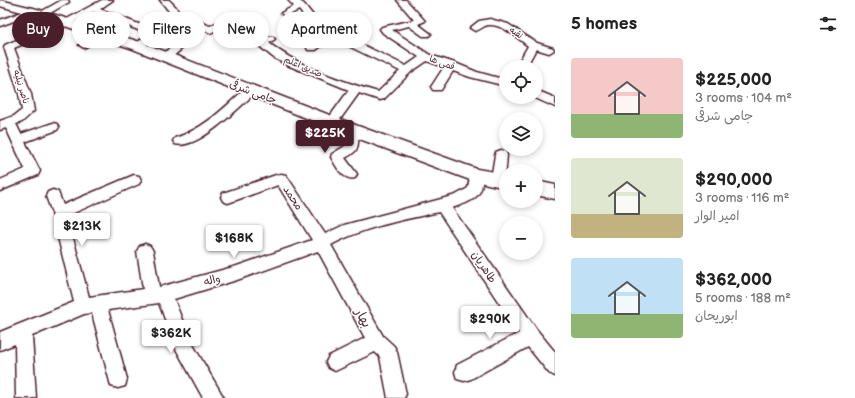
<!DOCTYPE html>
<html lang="en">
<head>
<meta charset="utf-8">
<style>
  body { margin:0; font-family:"Balsamiq Sans","Playpen Sans Arabic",sans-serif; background:#f6f6f6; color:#222; height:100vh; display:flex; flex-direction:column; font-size:15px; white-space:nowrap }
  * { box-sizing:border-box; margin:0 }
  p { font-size:13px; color:#767676 }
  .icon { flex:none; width:22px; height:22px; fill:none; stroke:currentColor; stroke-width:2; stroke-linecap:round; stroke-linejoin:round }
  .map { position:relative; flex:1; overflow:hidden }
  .sheet { display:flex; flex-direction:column; background:#fff; width:300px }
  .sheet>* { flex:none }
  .banner { position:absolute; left:12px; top:12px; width:380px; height:36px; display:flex; gap:8px }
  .tools { position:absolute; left:499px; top:60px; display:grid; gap:8px }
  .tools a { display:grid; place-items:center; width:44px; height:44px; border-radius:50%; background:#fff; box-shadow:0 2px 6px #0003; font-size:20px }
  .price { position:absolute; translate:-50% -34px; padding:0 9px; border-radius:4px; background:#fff; color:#222; font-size:13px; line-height:26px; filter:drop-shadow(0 1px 2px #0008) }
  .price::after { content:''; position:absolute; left:50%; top:24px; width:12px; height:9px; margin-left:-6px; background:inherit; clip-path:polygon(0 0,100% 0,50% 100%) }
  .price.current { background:#4a1f2b; color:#fff }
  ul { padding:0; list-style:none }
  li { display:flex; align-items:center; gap:12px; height:100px; padding:0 16px }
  li span { display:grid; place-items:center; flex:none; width:112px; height:80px; border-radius:4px; color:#555 }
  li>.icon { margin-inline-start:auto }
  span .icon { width:48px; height:48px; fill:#fffc; stroke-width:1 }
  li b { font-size:17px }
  h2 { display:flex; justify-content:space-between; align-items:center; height:48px; padding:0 16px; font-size:17px }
  .tag { padding:0 14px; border-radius:18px; background:#fff; box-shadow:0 2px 6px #0003; font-size:14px; line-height:36px }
  .tag.current { background:#4a1f2b; color:#fff }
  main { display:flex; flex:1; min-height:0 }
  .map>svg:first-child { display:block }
</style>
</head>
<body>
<main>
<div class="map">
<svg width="555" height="398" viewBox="0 0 555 398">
  <rect width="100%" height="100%" fill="#fff"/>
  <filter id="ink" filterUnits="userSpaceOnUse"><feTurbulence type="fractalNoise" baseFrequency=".025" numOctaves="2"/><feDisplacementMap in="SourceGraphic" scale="8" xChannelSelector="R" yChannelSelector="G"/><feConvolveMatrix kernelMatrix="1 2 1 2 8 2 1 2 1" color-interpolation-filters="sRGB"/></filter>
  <g filter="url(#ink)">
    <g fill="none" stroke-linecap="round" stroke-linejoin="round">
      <defs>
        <path id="minor" d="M62,0H68L69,2L45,16L42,17L37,14Z
          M102,0H113L100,9L154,30L173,16L170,15L168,10L160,0H169L176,7L178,12L210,26L222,20L227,23L211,33L180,20L142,48L138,49L133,46L148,34L93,12L71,24L14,48L31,94L34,111L22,122L16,124L21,134L53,123L57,124L59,127L57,130L25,142L40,171L38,175L0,191V180L25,169L6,128L0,130V121L14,116L22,110L19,94L4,47L5,45L65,20Z
          M288,0H298L304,4L315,18L328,28L406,66L419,57L383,33L380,29L382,27L414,20L397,0H406L425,21L418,24L431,34L429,36H423L409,26L392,30L430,55L455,63L477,72L506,80V86L470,77L453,71L441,90H433L431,87L444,67L427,61L411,72L384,99L380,100L359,93L336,125L332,126L328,125L326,122L328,119L349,90L287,65L274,58L258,45L257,43C260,38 268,36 273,37L275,39L269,43C297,66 343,82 378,92L400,71L332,38L316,50H308L307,48L308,46L325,34L313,26L297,34H291L289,32L291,30L308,21L299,10L289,15H283L281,13L294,6Z
          M33,8L38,11L36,13L0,26V20Z
          M490,19L508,24L537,43L553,48L554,50L549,53L536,49L526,67H516L528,46C517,38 503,24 489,25C484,25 480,30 475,31L470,28L479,21Z
          M102,31L107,34L105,36L84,48L79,45Z
          M182,40L187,43L186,45L170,59H162L161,57L162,55L178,41Z
          M250,87L254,88L256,91L254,94C238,108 197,151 175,144L173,141L175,138C204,129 224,108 246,88Z
          M536,90L555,98V107L533,97H536Z
          M352,126L356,127C359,132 359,145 356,150C354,153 349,156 345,158L357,174L355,178C343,181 336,166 331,157L332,154L345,146L346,130L348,127Z
          M501,150L506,152L507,155L505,179L503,183L498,184L493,183L491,179L495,155L496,152Z
          M476,170L481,171C483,176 482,179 482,184C480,200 466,203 452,208L537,330L555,352V376L549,373L528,347L471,379L464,381L457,379L455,372L457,365L519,333L439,212C402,220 364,227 331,245L383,336L394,346L397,352L406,394L404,398H388L380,357L375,352L335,371L329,368L326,362L329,356L365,338L318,251L237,280L174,299L189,338L224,398H203L176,349L159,303L108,310L127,379L125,386L118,388L111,386L92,313L84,314L32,336L36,398H16L15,344L0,350V332L74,302L52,213L46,196L48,192L53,190L58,192L63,205L134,175L139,176L141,180L139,184L67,216L89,297L143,289L137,251L140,246L145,244L150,246L153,251L159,287L237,266L312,240L278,185L228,203L223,201L221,197L223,193L276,175L281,174L286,175L325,234L344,225L456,195L468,188L471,171Z"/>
        <path id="tertiary" d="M0,0L37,9L143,43L358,126L477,169L506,174V188L470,180L346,134L133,49L29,14L0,6Z
          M536,181L555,185V199L536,195Z"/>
      </defs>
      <use href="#minor" stroke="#4a1f2b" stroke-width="3"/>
      <use href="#tertiary" stroke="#4a1f2b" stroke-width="3"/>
      <use href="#minor" fill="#fff" fill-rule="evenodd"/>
      <use href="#tertiary" fill="#fff" fill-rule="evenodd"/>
    </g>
  </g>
  <g text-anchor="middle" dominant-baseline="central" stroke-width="3" stroke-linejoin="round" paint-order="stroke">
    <g font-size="9" fill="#4a1f2b" stroke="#fff">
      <text transform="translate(516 33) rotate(34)">نقیه</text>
      <text transform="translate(442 63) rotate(20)">قمی ها</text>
      <text transform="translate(303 67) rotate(23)">صدیق اعلم</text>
      <text transform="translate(21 87) rotate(73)">ناصر نیلیه</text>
    </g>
    <g font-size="11" fill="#4a1f2b" stroke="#fff">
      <text transform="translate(253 92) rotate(21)">جامی شرقی</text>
      <text transform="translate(293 198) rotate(57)">محمد</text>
      <text transform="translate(484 267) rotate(56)">طاهریان</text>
      <text transform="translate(212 280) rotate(-16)">واله</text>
    </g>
    <g font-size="13" fill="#4a1f2b" stroke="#fff">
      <text transform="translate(363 318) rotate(61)">بهار</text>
    </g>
  </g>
</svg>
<div class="tools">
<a><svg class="icon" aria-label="locate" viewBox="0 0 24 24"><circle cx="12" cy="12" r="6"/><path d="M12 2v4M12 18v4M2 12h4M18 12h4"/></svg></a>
<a><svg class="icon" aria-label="layers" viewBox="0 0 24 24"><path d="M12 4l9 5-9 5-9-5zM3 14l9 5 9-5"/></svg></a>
<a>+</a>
<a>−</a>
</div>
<b class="price current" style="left:325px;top:154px">$225K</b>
<b class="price" style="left:82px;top:247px">$213K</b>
<b class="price" style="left:234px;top:259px">$168K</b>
<b class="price" style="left:490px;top:340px">$290K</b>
<b class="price" style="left:171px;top:354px">$362K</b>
<div class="banner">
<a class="tag current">Buy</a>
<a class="tag">Rent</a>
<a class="tag">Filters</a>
<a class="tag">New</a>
<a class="tag">Apartment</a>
</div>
</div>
<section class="sheet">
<h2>5 homes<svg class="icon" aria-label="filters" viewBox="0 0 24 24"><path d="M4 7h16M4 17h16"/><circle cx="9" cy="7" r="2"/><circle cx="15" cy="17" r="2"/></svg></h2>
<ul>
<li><span style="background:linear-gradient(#f6c9c9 70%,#8fb573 0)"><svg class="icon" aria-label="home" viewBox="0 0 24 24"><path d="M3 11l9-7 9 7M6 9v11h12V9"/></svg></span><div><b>$225,000</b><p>3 rooms · 104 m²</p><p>جامی شرقی</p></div></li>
<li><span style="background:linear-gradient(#dfe7d0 70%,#c2b280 0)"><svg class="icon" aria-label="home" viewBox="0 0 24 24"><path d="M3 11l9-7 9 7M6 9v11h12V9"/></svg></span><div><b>$290,000</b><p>3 rooms · 116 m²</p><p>امیر الوار</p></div></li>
<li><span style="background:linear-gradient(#bfe0f5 70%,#8fb573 0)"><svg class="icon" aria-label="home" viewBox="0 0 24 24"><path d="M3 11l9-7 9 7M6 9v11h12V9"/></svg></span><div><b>$362,000</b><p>5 rooms · 188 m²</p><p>ابوریحان</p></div></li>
</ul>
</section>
</main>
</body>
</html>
